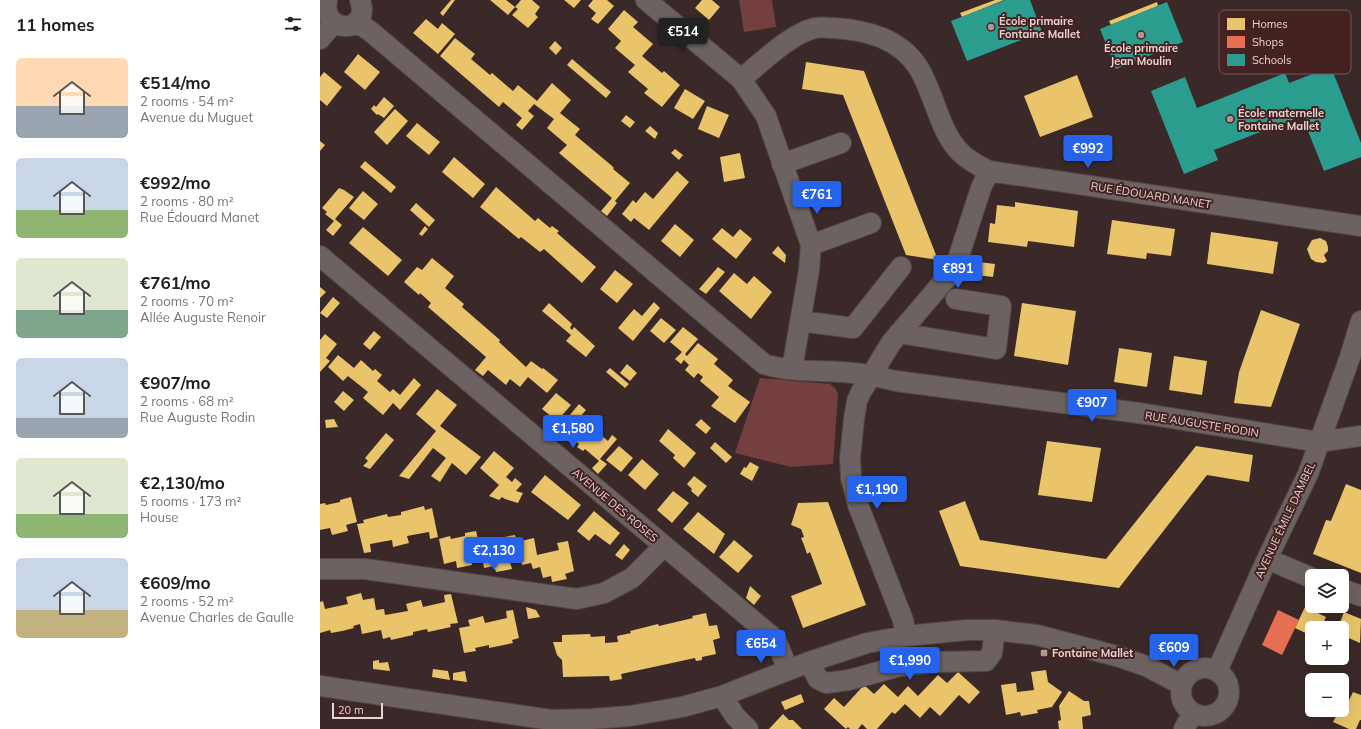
<!DOCTYPE html>
<html lang="en">
<head>
<meta charset="utf-8">
<style>
  body { margin:0; font-family:Mulish,sans-serif; background:#f2f2f2; color:#202124; height:100vh; display:flex; flex-direction:column; font-size:15px; white-space:nowrap }
  * { box-sizing:border-box; margin:0 }
  p { font-size:13px; color:#757577 }
  .icon { flex:none; width:22px; height:22px; fill:none; stroke:currentColor; stroke-width:2; stroke-linecap:round; stroke-linejoin:round }
  .map { position:relative; flex:1; overflow:hidden }
  .side { display:flex; flex-direction:column; background:#fff; width:320px }
  .side>* { flex:none }
  .tools { position:absolute; left:985px; top:569px; display:grid; gap:8px }
  .tools a { display:grid; place-items:center; width:44px; height:44px; border-radius:6px; background:#fff; box-shadow:0 4px 16px #0002; font-size:20px }
  .scale { position:absolute; left:12px; bottom:10px; width:51px; box-sizing:border-box; padding-left:4px; border:2px solid #e9d3d1; border-top:0; font-size:11px; line-height:14px; white-space:nowrap; color:#e9d3d1; -webkit-text-stroke:3px #432221; paint-order:stroke }
  .price { position:absolute; translate:-50% -34px; padding:0 9px; border-radius:4px; background:#2563eb; color:#fff; font-size:13px; line-height:26px; filter:drop-shadow(0 1px 2px #0008) }
  .price::after { content:''; position:absolute; left:50%; top:24px; width:12px; height:9px; margin-left:-6px; background:inherit; clip-path:polygon(0 0,100% 0,50% 100%) }
  .price.selected { background:#222; color:#fff }
  ul { padding:0; list-style:none }
  li { display:flex; align-items:center; gap:12px; height:100px; padding:0 16px }
  li span { display:grid; place-items:center; flex:none; width:112px; height:80px; border-radius:6px; color:#555 }
  li>.icon { margin-inline-start:auto }
  span .icon { width:48px; height:48px; fill:#fffc; stroke-width:1 }
  li b { font-size:17px }
  h2 { display:flex; justify-content:space-between; align-items:center; height:48px; padding:0 16px; font-size:17px }
  main { display:flex; flex:1; min-height:0 }
  .map>svg:first-child { display:block }
</style>
</head>
<body>
<main>
<section class="side">
<h2>11 homes<svg class="icon" aria-label="filters" viewBox="0 0 24 24"><path d="M4 7h16M4 17h16"/><circle cx="9" cy="7" r="2"/><circle cx="15" cy="17" r="2"/></svg></h2>
<ul>
<li><span style="background:linear-gradient(#ffd9b3 60%,#9aa5b1 0)"><svg class="icon" aria-label="home" viewBox="0 0 24 24"><path d="M3 11l9-7 9 7M6 9v11h12V9"/></svg></span><div><b>€514/mo</b><p>2 rooms · 54 m²</p><p>Avenue du Muguet</p></div></li>
<li><span style="background:linear-gradient(#c9d6e8 65%,#8fb573 0)"><svg class="icon" aria-label="home" viewBox="0 0 24 24"><path d="M3 11l9-7 9 7M6 9v11h12V9"/></svg></span><div><b>€992/mo</b><p>2 rooms · 80 m²</p><p>Rue Édouard Manet</p></div></li>
<li><span style="background:linear-gradient(#dfe7d0 65%,#7fa58c 0)"><svg class="icon" aria-label="home" viewBox="0 0 24 24"><path d="M3 11l9-7 9 7M6 9v11h12V9"/></svg></span><div><b>€761/mo</b><p>2 rooms · 70 m²</p><p>Allée Auguste Renoir</p></div></li>
<li><span style="background:linear-gradient(#c9d6e8 75%,#9aa5b1 0)"><svg class="icon" aria-label="home" viewBox="0 0 24 24"><path d="M3 11l9-7 9 7M6 9v11h12V9"/></svg></span><div><b>€907/mo</b><p>2 rooms · 68 m²</p><p>Rue Auguste Rodin</p></div></li>
<li><span style="background:linear-gradient(#dfe7d0 70%,#8fb573 0)"><svg class="icon" aria-label="home" viewBox="0 0 24 24"><path d="M3 11l9-7 9 7M6 9v11h12V9"/></svg></span><div><b>€2,130/mo</b><p>5 rooms · 173 m²</p><p>House</p></div></li>
<li><span style="background:linear-gradient(#c9d6e8 65%,#c2b280 0)"><svg class="icon" aria-label="home" viewBox="0 0 24 24"><path d="M3 11l9-7 9 7M6 9v11h12V9"/></svg></span><div><b>€609/mo</b><p>2 rooms · 52 m²</p><p>Avenue Charles de Gaulle</p></div></li>
</ul>
</section>
<div class="map">
<svg width="1041" height="729" viewBox="0 0 1041 729">
  <rect width="100%" height="100%" fill="#3b2929"/>
  <path fill="#73403f" d="M419,0H452L456,27L424,32Z
    M440,378L510,384L515,388L518,394L513,464L471,467L415,453Z"/>
  <path fill="#e9c46a" d="M131,0H135L123,16L120,13Z
    M170,0H186L195,7L188,15Z
    M201,0H212L220,7L215,14L218,17L208,28L192,15L198,9L195,7Z
    M244,0H261L254,8Z
    M273,0H287L294,6L278,24L271,19L276,13L268,6Z
    M382,0H392L400,7L389,20L375,8Z
    M675,0H684L642,17L640,13Z
    M837,2L838,6L791,25L789,21Z
    M304,10L318,22L313,27L333,44L322,56L342,73L344,71L360,85L342,107L324,93L328,89L308,72L315,65L295,48L301,41L288,29Z
    M106,19L118,29L122,23L135,34L118,54L93,33Z
    M135,38L155,54L151,59L170,75L172,73L193,91L198,85L217,101L232,83L251,100L240,113L260,129L255,135L291,165L294,168L293,169L310,183L295,201L297,203L287,216L281,211L292,198L239,153L247,145L227,128L234,119L214,104L208,111L214,116L202,130L196,125L202,118L183,102L179,107L120,56Z
    M235,41L242,48L236,55L229,48Z
    M38,54L60,72L45,90L24,72Z
    M252,59L291,92L286,98L247,65Z
    M486,62L544,71L618,260L586,255L523,95L482,89Z
    M4,72L22,87L7,106L0,100V77Z
    M757,75L773,117L720,137L704,96Z
    M365,89L385,101L373,119L354,108Z
    M64,97L74,106L64,118L58,114L57,115L51,109L54,105L56,107Z
    M387,106L409,115L399,138L378,129Z
    M75,109L88,121L67,145L54,132Z
    M306,115L315,122L310,128L301,121Z
    M97,123L120,142L109,155L86,136Z
    M330,126L338,133L335,139L325,131Z
    M0,141L5,145L0,151Z
    M355,149L363,155L359,160L351,153Z
    M420,153L425,178L404,182L400,157Z
    M134,157L165,184L153,198L122,172Z
    M45,161L76,187L71,193L40,167Z
    M357,171L369,182L329,230L314,218L311,222L302,214L313,200L316,203L325,192L333,199Z
    M176,187L215,221L218,218L230,228L232,226L239,231L237,233L276,267L262,283L224,249L220,252L201,237L199,239L160,207Z
    M19,188L24,190L34,197L15,219L22,225L13,236L6,230L14,221L5,214L7,212L2,208Z
    M43,191L58,204L44,220L29,208Z
    M695,202L758,211L754,247L708,241L707,247L668,242L670,223L675,224L677,205L695,207Z
    M96,203L115,220L109,227L90,210Z
    M792,220L855,229L851,256L827,253L826,259L787,254Z
    M355,224L374,240L360,257L341,241Z
    M105,226L108,229L102,236L99,234Z
    M43,227L82,260L68,276L29,243Z
    M402,228L413,237L420,229L432,239L416,259L392,239Z
    M891,232L958,242L953,274L887,264Z
    M1000,238L1006,241L1008,247V251L1004,255L1007,261L1003,263L996,262L991,259L987,249L992,240Z
    M458,246L466,255L465,263L452,253Z
    M112,258L134,276L125,288L144,304L142,307L180,340L179,342L206,367L211,361L222,369L223,368L238,380L227,393L208,377L200,387L190,379L186,385L168,370L163,376L155,370L166,357L108,307L111,303L100,293L99,295L84,282L97,267L102,270Z
    M659,262L675,264L673,277L657,275Z
    M398,267L405,272L386,294L379,289Z
    M295,270L313,284L297,303L280,289Z
    M414,273L427,284L434,276L452,292L431,319L399,291Z
    M0,287L6,292L0,298Z
    M13,297L20,303L7,318L0,313Z
    M334,302L340,308L313,341L298,328L314,309L322,316Z
    M229,303L252,324L250,328L252,330L254,327L275,346L266,357L246,341L251,335L222,311Z
    M702,303L756,311L748,365L694,356Z
    M941,310L980,324L951,407L914,403L919,372Z
    M341,318L356,330L344,343L330,331Z
    M363,327L378,339L365,354L367,356L378,343L398,359L394,364L413,380L408,386L430,402L415,423L391,406L399,397L380,381L383,377L378,373L374,378L365,370L369,365L364,360L361,364L355,359L362,352L350,342Z
    M54,331L61,337L50,350L43,344Z
    M5,334L17,344L6,358L10,361L0,372V340Z
    M799,348L832,353L827,387L794,382Z
    M18,355L34,368L41,360L53,371L55,369L62,375L57,381L70,392L73,389L80,395L94,378L101,385L80,410L73,403L63,415L43,398L48,392L28,376L23,381L8,367Z
    M854,356L887,361L882,395L849,390Z
    M307,364L317,373L310,381L300,373Z
    M290,368L309,384L305,388L286,372Z
    M117,389L137,405L120,426L161,457L146,475L132,463L120,482L111,476L126,458L113,448L89,479L79,476L116,431L96,414Z
    M23,391L34,400L24,411L14,402Z
    M236,393L251,405L237,421L222,409Z
    M259,404L266,410L260,417L288,441L292,435L297,439L280,459L287,464L278,474L272,468L279,461L265,449L263,451L257,447L259,444L239,428Z
    M14,419L18,427L6,428L5,420Z
    M381,419L391,428L386,434L375,425Z
    M348,429L376,453L364,468L353,458L355,455L339,441Z
    M66,433L74,440L50,469L43,466L48,461L45,458Z
    M727,441L781,448L772,502L718,495Z
    M395,442L412,457L406,463L390,448Z
    M299,446L313,458L301,472L286,460Z
    M876,446L933,455L929,482L887,475L799,588L640,566L619,511L645,501L660,540L786,559Z
    M174,451L194,468L186,477L192,482L195,478L202,484L196,491L203,493L198,503L185,499L182,497L179,500L169,496L179,485L160,468Z
    M322,459L339,474L325,490L308,475Z
    M430,462L439,467L432,481L420,474L424,467L426,468Z
    M225,475L261,505L248,520L211,492Z
    M374,476L387,486L378,497L371,491L372,489L367,484Z
    M1026,484L1041,490V573L993,554L1006,520L1011,521Z
    M353,491L369,503L352,523L337,510Z
    M31,497L37,522L26,525L28,531L12,535L10,528L0,530V504L5,503L6,505L20,502V500Z
    M508,502L546,605L483,628L471,596L502,584L490,552L487,554L484,545L481,538L484,537L481,529L471,525L478,503Z
    M104,506L105,510L112,508L118,537L110,539L109,532L87,536L89,543L73,547L72,540L50,544L51,552L44,553L37,524L44,523L43,520L67,514L68,517L81,515V512Z
    M274,511L300,533L290,545L275,534L269,541L257,531Z
    M378,512L405,534L394,554L363,529Z
    M156,531L159,543L170,541L171,543L185,540L184,537L195,535L197,542L214,538L217,555L239,550L237,543L248,541L254,571L245,574L247,579L232,582L231,576L223,578L220,567L213,569L211,563L202,565L201,560L190,562L192,569L176,572L174,566L164,568L162,556L151,558L152,565L137,568L136,561L124,564L119,539L130,536L131,539L145,536V533Z
    M414,540L433,556L418,573L399,557Z
    M304,544L310,550L302,560L295,555Z
    M430,586L441,596L434,605L426,598Z
    M41,593L43,600L54,598L56,610L64,609L65,615L88,611L86,604L101,600L103,607L125,602L124,595L131,594L138,623L130,624L131,627L108,632L107,629L93,632V635L71,640L70,637L63,639L61,630L42,634L40,624L33,626L34,628L22,631L11,633L10,630L0,633V602L3,601L5,609L28,604L26,597Z
    M206,607L216,610L220,617L208,619Z
    M985,607L1006,617L1001,628H992V636L975,628Z
    M193,610L199,638L192,640L193,643L169,648V645L155,648L156,651L144,653L139,628L150,626L148,620L163,616L165,623L187,618L186,611Z
    M1024,612L1041,619L1040,643L1022,635V628H1018Z
    M386,613L389,626L397,625L400,638L393,640L396,654L382,657V660L376,661L375,658L301,674L302,679L290,681L289,676L243,677L242,660L237,655L233,642H242V635L270,634L271,637L285,636V643L298,642L297,636L311,633L310,631L338,624L339,626L373,618L372,616Z
    M59,660V663L68,662L70,671L53,669V661Z
    M113,669L128,671L130,680L112,677Z
    M726,670L728,682L742,692L732,707L717,710L718,713L701,716L700,712L686,715L681,685L696,683L697,692L714,690L711,672Z
    M145,671L147,682L133,680V673Z
    M638,672L660,692L649,704L639,695L620,716L610,707L600,718L585,704L575,714L572,712L557,729H547L542,724L538,729H530L528,727L526,729L504,709L514,698L524,707L544,685L554,694L564,684L578,697L588,686L598,696L618,675L627,683Z
    M749,691L764,701H769L771,715L762,717L763,729H739L738,721L741,720L739,706Z
    M1033,692L1041,695V720H1040L1036,729H1029L1013,722L1019,711L1023,713Z
    M481,694L484,702L465,710L461,702Z
    M463,714L469,720H473L482,729H449Z"/>
  <path fill="#e76f51" d="M958,610L979,620L962,655L942,645Z"/>
  <path fill="#2a9d8f" d="M685,0H710L722,32L647,61L631,21Z
    M847,2L863,42L796,69L780,29Z
    M1011,67L1041,143V157L1004,171L982,116L894,150L898,160L864,174L831,91L865,77L877,108L965,73L969,83Z"/>
  <g fill="none" stroke-linecap="round" stroke-linejoin="round">
    <defs>
      <path id="minor" d="M7,0C0,34 52,36 40,0
        M326,0L421,79L446,116L491,245L489,270L472,369
        M36,22L50,31L444,364C472,373 504,370 534,373C548,374 562,378 576,381L826,414L999,442L1041,436
        M0,39L13,24
        M421,79C441,63 470,34 495,28C501,27 508,28 514,28C546,30 579,38 598,67C614,92 620,134 641,153C649,161 659,166 669,171L1041,226
        M462,164L521,143
        M491,245L551,223
        M0,256L456,640L468,670
        M480,321L533,328L581,267
        M579,333L676,349L681,306L636,299
        M947,559L992,578
        M0,569H45L257,599L284,593L312,578L344,546
        M1022,589L1041,596
        M586,636L583,620L538,505L531,478L530,458L534,419L537,401L541,392L571,343L635,268L661,188L669,171
        M489,662L498,679L506,683L529,680L580,666L618,662L666,661L672,653L675,630
        M861 692a24 24 0 1 1 48 0a24 24 0 1 1-48 0Z
        M897,671L947,559L988,474L1030,357L1041,321
        M0,686L231,720L271,719L310,716L362,707L402,696L489,662L547,643L586,636L647,630H675L717,635L800,657L826,666L862,685
        M402,696L415,716L428,729
        M864,729L873,713"/>
    </defs>
    <use href="#minor" stroke="#554646" stroke-width="22"/>
    <use href="#minor" stroke="#6b6261" stroke-width="20"/>
  </g>
  <g fill="#ac9896" stroke="#432221" stroke-width="1.5">
    <circle cx="671" cy="27" r="4"/>
    <circle cx="821" cy="35" r="4"/>
    <circle cx="910" cy="119" r="4"/>
    <rect x="720" y="649" width="8" height="8" rx="2"/>
  </g>
  <g text-anchor="middle" dominant-baseline="central" stroke-width="4" stroke-linejoin="round" paint-order="stroke">
    <g font-size="11" font-weight="bold" fill="#e9d3d1" stroke="#432221" text-anchor="start">
      <text x="679" y="21">École primaire<tspan x="679" dy="13">Fontaine Mallet</tspan></text>
      <text x="821" y="48" text-anchor="middle">École primaire<tspan x="821" dy="13">Jean Moulin</tspan></text>
      <text x="918" y="113">École maternelle<tspan x="918" dy="13">Fontaine Mallet</tspan></text>
      <text x="732" y="653">Fontaine Mallet</text>
    </g>
    <g font-size="11" fill="#e9d3d1" stroke="#432221">
      <text transform="translate(831 195) rotate(9)">RUE ÉDOUARD MANET</text>
      <text transform="translate(882 424) rotate(9)">RUE AUGUSTE RODIN</text>
      <text transform="translate(295 505) rotate(40)">AVENUE DES ROSES</text>
      <text transform="translate(965 520) rotate(-65)">AVENUE ÉMILE DAMBEL</text>
    </g>
  </g>
  <rect x="899" y="10" width="132" height="64" rx="6" fill="#432221" stroke="#755756" stroke-width="1"/>
  <rect x="907" y="18" width="18" height="12" fill="#e9c46a"/>
  <rect x="907" y="36" width="18" height="12" fill="#e76f51"/>
  <rect x="907" y="54" width="18" height="12" fill="#2a9d8f"/>
  <g font-size="11" fill="#e9d3d1">
    <text x="932" y="28">Homes</text>
    <text x="932" y="46">Shops</text>
    <text x="932" y="64">Schools</text>
  </g>
</svg>
<div class="tools">
<a><svg class="icon" aria-label="layers" viewBox="0 0 24 24"><path d="M12 4l9 5-9 5-9-5zM3 14l9 5 9-5"/></svg></a>
<a>+</a>
<a>−</a>
</div>
<div class="scale">20 m</div>
<b class="price selected" style="left:363px;top:52px">€514</b>
<b class="price" style="left:768px;top:169px">€992</b>
<b class="price" style="left:497px;top:215px">€761</b>
<b class="price" style="left:638px;top:289px">€891</b>
<b class="price" style="left:772px;top:423px">€907</b>
<b class="price" style="left:253px;top:449px">€1,580</b>
<b class="price" style="left:557px;top:510px">€1,190</b>
<b class="price" style="left:174px;top:571px">€2,130</b>
<b class="price" style="left:441px;top:664px">€654</b>
<b class="price" style="left:854px;top:668px">€609</b>
<b class="price" style="left:590px;top:681px">€1,990</b>
</div>
</main>
</body>
</html>
